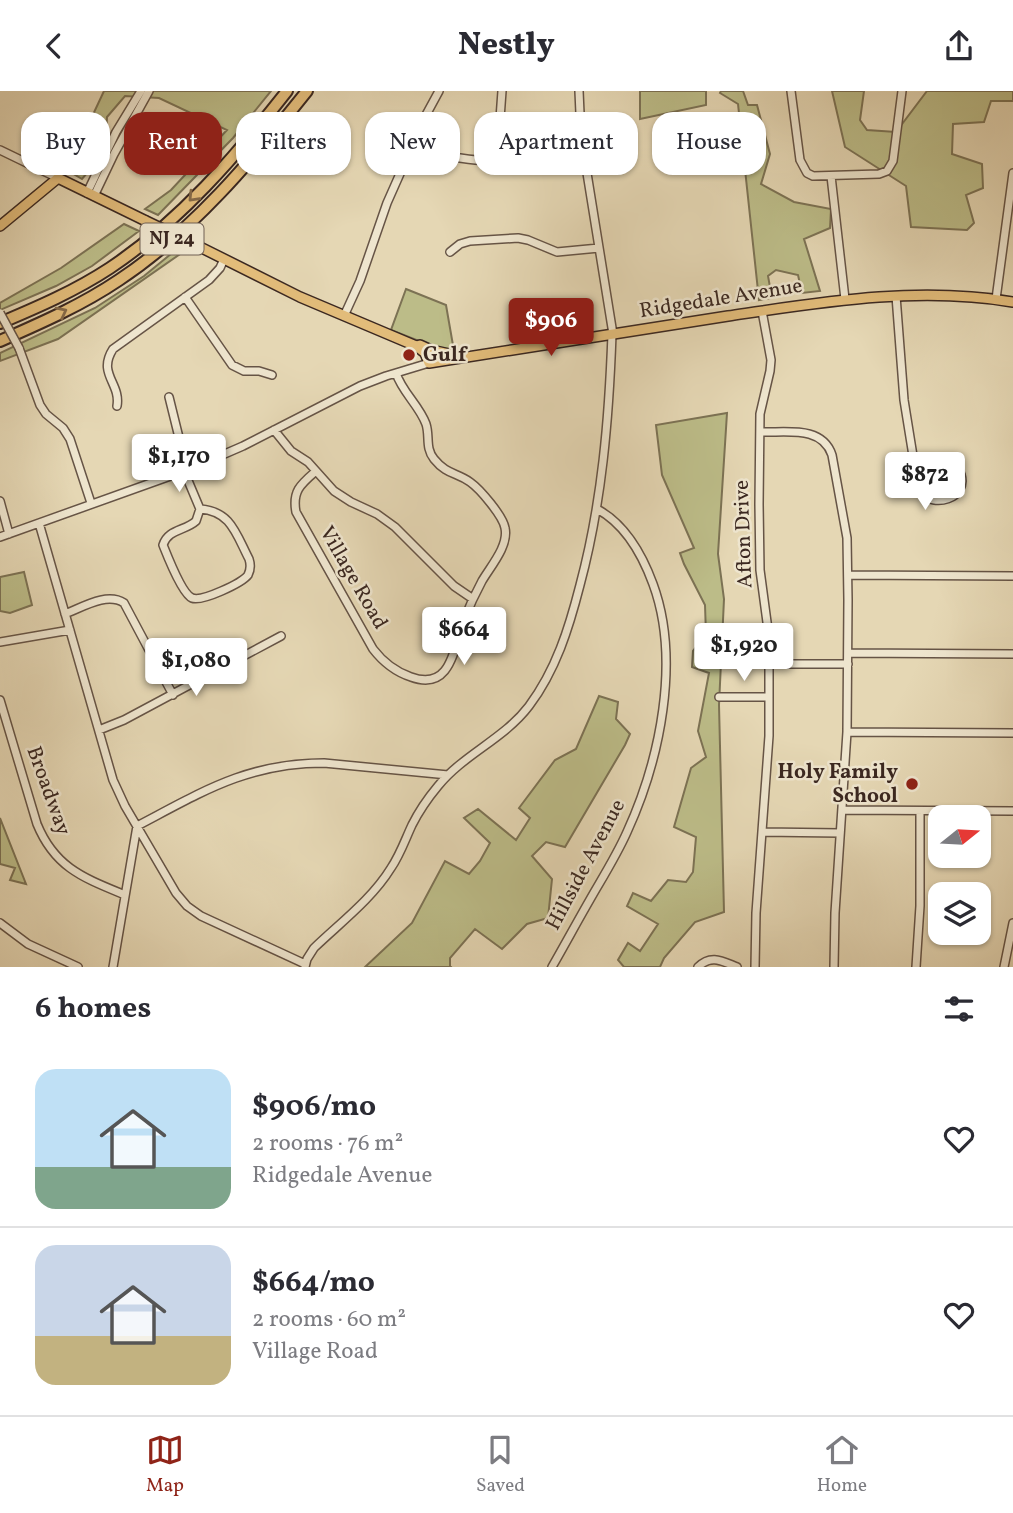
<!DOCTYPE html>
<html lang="en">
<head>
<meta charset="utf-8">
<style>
  body { margin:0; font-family:Vollkorn,serif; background:#f7f7f7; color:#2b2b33; height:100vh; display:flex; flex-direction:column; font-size:26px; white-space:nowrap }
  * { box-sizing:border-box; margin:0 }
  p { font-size:23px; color:#7c7c81 }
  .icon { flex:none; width:38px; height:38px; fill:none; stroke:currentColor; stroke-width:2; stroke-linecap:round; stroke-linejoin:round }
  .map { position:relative; height:876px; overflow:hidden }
  .details { display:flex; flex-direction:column; background:#fff; flex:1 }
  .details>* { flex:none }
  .hud { position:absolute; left:21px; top:21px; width:971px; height:63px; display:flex; gap:14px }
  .needle { width:46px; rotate:72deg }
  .controls { position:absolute; left:928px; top:714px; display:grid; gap:14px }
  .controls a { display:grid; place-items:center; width:63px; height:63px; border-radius:14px; background:#fff; box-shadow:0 2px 5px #0004; font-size:35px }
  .price { position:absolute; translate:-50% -60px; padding:0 16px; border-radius:7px; background:#fff; color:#222; font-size:23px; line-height:46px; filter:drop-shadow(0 2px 4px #0008) }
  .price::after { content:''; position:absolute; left:50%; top:42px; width:21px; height:16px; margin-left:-10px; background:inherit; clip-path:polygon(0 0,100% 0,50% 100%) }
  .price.active { background:#8f2418; color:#fff }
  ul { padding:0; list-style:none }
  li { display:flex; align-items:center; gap:21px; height:175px; padding:0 35px }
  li+li { border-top:2px solid #e1e1e2 }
  li span { display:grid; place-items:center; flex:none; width:196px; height:140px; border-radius:21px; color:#555 }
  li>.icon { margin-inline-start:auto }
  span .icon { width:84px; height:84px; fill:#fffc; stroke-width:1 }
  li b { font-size:30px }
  h2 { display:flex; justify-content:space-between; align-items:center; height:84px; padding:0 35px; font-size:30px }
  .chip { padding:0 24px; border-radius:21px; background:#fff; box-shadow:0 2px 5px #0004; font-size:24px; line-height:63px }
  .chip.active { background:#8f2418; color:#fff }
  header { display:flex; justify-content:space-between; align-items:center; height:91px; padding:0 35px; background:#fff; font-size:32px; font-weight:800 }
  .dock { display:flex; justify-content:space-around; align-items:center; height:98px; border-top:2px solid #e1e1e2; background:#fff; font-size:19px; color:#7c7c81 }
  .dock a { display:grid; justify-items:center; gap:4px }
  .dock .active { color:#8f2418 }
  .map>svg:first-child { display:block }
</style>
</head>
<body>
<header><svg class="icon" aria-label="back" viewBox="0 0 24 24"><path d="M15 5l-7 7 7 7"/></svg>Nestly<svg class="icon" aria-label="share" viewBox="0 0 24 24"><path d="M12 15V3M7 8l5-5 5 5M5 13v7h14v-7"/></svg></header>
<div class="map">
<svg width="1013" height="876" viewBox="0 0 1013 876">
  <rect width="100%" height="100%" fill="#e5d7b4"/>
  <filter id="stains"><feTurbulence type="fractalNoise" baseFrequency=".00286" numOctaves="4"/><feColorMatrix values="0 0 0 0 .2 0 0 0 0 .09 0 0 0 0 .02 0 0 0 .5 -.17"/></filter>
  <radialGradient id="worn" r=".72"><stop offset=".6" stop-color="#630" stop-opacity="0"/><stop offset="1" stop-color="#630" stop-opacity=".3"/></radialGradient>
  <path fill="#bcbc88" stroke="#7c7254" stroke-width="2" d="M104,0H271L233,47L158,124L145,118L171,99L227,39L159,7L125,5L107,26L105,61L82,88L67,79Z
    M640,0H706V14L640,28Z
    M721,0H743L748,14H757L770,63L761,93L794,111L831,118L830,137L804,148L820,200L802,202L798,184L776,179L768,185L772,207L759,209L738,13L720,2Z
    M832,0H864L860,29L867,39L896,41L927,0H1013V10H991L984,31L953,33L952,63L982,73L983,97L966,104L974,132L967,139L911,136L906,95L845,56Z
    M124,133L139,140L92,175L56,195L0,219V212L61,177Z
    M177,158L183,161L58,248L0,270V262L95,217L144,185Z
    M406,198L446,214L454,260L447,261L391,239Z
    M727,322L718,463L724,508L719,614L724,821L695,831L664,867L660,876H624L618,869L628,852L640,860L658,833L627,815L633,802L651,810L668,789L686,791L693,781L696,746L674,736L691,677L706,666L698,640L709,582L692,576L693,560L706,544L705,514L684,473L680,462L694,457L662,384L656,334Z
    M24,481L32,514L10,522L0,520V486Z
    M599,605L618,611L616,628L630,643L625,654L565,756L546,751L532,765L552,788L548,827L527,833L502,858L475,838L450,867V875L451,876H365L412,832L445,770L469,783L480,770L490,752L464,727L478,718L516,749L530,727L519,717L555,669L576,658Z
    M0,727L26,793L10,789L15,777L0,773Z"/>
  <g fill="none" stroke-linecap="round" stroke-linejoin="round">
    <defs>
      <path id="minor" d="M579,0L581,45L613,243
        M791,0L800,69L807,82L813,85L879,83L887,80L893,70L902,0
        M414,50C429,58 443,65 460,67C501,74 543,67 584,61
        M0,59L58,87
        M497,69L502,0
        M831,85L845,208
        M87,102L116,41L141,0
        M94,105L114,63L149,0
        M450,161L460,153L470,150L518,147L528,149L557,161L599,157
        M896,205L904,309L914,371
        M185,206L232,274L244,280H259L272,284
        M996,208L1013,82
        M344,225L360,190L387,112L426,24L439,0
        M19,257L40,314L46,323L63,337L70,348L91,412
        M169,306L187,379
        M117,315C121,292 97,283 113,258L209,189L220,177L224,168
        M274,339L291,360L308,371L334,400L351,411L377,423L395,436L454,495L473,508
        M760,341C786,342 822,334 832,364L847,447L848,509L847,641L835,822L834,876
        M914,371C925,371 941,368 952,372C958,375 960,378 961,384C968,408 933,417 921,402C915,395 915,380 914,371Z
        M184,380L200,418
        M316,380C301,393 292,400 296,421L373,558C383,571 396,581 411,586C452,601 454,555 464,529C469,516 475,503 482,490C490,476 509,455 505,437C503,425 480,398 470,391C456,381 447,384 434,368C425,357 430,345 426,333C419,314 402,301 396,282
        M0,410L9,443
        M200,418C231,420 236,443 249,468C251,474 251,478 248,484C242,492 202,511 192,507C182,503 167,464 163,454C168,438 185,440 196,430Z
        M39,432L113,689L125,715L176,802L187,815L201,825L305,873
        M0,446L190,378L243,355L360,295L386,285L429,272
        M848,484L1013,485
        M65,523C83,516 107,501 124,512L173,604
        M0,551L70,539
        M848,562L1013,563
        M769,573H848
        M719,606H769
        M0,609L37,733C55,777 84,787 125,804
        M99,639L124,629L281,545
        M847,641L1013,642
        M842,719L1013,720
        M762,741L840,742
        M0,832L28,853L78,876
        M113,876L137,735C202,701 247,672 324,672L448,684
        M305,876L307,868L314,857C340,832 372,808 391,777C400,764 405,749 412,734C419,720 428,707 438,695C464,663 504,648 529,615C556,579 569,537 580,494C602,412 609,327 612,243
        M552,876C568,848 583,820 599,793C609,776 619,759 627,741C660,669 681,569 653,493C642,463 625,433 597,418
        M698,876C711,863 722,870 737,876
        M755,876L756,822L769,645V546L760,479L759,413L760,323L770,280L771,269L762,220
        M916,876L920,815V720
        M1004,876L1013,832"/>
      <path id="major" d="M0,135L58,87L146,130
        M190,151L300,206L416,255L420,254L431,259L454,264
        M416,255L425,262L429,272C529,257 628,240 728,225C823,211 917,195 1013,211"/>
      <path id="highway" d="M0,232C38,216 75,200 110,177C179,131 236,65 287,0
        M0,250C41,232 82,214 119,189C193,140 252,69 307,0"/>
    </defs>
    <use href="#minor" stroke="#665446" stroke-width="10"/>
    <use href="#major" stroke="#3b2821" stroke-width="12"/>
    <use href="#highway" stroke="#3b2821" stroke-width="14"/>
    <use href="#minor" stroke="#eee5ce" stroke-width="7"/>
    <use href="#major" stroke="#e2bc7a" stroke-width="9"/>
    <use href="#highway" stroke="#e2bc7a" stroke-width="10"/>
    <defs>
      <path id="minor-bridge" d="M0,222L19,257"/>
      <path id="major-bridge" d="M146,130L190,151"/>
    </defs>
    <use href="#minor-bridge" stroke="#665446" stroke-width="10" stroke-linecap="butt"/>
    <use href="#major-bridge" stroke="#3b2821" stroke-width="12" stroke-linecap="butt"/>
    <use href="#minor-bridge" stroke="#eee5ce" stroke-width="7"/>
    <use href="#major-bridge" stroke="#e2bc7a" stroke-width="9"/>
  </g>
  <defs><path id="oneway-chevron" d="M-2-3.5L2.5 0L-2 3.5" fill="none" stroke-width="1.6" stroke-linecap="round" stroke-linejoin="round" transform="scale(1.75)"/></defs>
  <g stroke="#866b49">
    <use href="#oneway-chevron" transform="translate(193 106) rotate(134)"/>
    <use href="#oneway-chevron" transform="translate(62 221) rotate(-27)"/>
  </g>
  <g fill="#8f2418" stroke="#eee5ce" stroke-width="2.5">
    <circle cx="409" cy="264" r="7"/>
    <circle cx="912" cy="693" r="7"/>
  </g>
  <g text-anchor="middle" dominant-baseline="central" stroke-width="5" stroke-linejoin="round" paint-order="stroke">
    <rect fill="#eee5ce" stroke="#716155" stroke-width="2" x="140.5" y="132.5" width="63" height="31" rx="5"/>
    <g font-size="19" font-weight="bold" fill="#3b2821">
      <text x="172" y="148">NJ 24</text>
    </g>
    <g font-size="21" fill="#3b2821" stroke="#eee5ce">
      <text transform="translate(721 208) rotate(-9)">Ridgedale Avenue</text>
      <text transform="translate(744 443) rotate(-92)">Afton Drive</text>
      <text transform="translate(353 487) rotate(60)">Village Road</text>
      <text transform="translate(48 700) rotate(70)">Broadway</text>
      <text transform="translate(586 774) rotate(-62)">Hillside Avenue</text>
    </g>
    <g font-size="21" font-weight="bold" fill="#3b2821" stroke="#eee5ce" text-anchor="start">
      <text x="423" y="264">Gulf</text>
      <text x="898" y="681" text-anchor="end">Holy Family<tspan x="898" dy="24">School</tspan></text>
    </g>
  </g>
  <rect width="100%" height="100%" filter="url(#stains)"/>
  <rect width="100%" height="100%" fill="url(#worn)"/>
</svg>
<div class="controls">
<a><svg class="needle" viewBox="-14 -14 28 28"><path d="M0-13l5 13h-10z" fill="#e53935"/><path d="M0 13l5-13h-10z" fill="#7c7c81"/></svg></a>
<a><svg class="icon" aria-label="layers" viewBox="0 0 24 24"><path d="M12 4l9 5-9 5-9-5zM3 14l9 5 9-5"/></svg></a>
</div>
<b class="price active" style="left:551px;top:267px">$906</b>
<b class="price" style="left:179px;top:403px">$1,170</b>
<b class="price" style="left:925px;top:421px">$872</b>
<b class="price" style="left:464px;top:576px">$664</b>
<b class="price" style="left:744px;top:592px">$1,920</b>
<b class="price" style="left:196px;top:607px">$1,080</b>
<div class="hud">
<a class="chip">Buy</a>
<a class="chip active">Rent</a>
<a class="chip">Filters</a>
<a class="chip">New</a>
<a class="chip">Apartment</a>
<a class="chip">House</a>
</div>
</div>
<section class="details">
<h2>6 homes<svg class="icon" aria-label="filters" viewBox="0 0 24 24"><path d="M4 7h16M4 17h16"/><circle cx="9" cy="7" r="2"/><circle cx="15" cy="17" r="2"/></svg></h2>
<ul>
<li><span style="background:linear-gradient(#bfe0f5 70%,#7fa58c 0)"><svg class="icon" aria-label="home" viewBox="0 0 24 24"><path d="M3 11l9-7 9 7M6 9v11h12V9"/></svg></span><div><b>$906/mo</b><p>2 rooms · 76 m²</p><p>Ridgedale Avenue</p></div><svg class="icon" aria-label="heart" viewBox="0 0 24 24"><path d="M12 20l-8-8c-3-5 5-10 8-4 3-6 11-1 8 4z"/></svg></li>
<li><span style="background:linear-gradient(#c9d6e8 65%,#c2b280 0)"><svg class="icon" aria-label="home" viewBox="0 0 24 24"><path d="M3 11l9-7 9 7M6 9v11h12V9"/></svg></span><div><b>$664/mo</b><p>2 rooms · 60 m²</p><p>Village Road</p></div><svg class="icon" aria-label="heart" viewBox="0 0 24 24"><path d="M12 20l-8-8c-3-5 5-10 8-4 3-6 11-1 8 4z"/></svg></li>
</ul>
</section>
<nav class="dock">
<a class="active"><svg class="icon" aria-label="map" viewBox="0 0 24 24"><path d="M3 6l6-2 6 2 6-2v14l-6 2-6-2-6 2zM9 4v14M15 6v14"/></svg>Map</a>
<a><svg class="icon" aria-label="saved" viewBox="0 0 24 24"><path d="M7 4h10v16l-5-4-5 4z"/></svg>Saved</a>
<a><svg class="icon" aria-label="home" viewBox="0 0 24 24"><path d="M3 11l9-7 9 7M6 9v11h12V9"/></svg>Home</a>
</nav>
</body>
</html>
